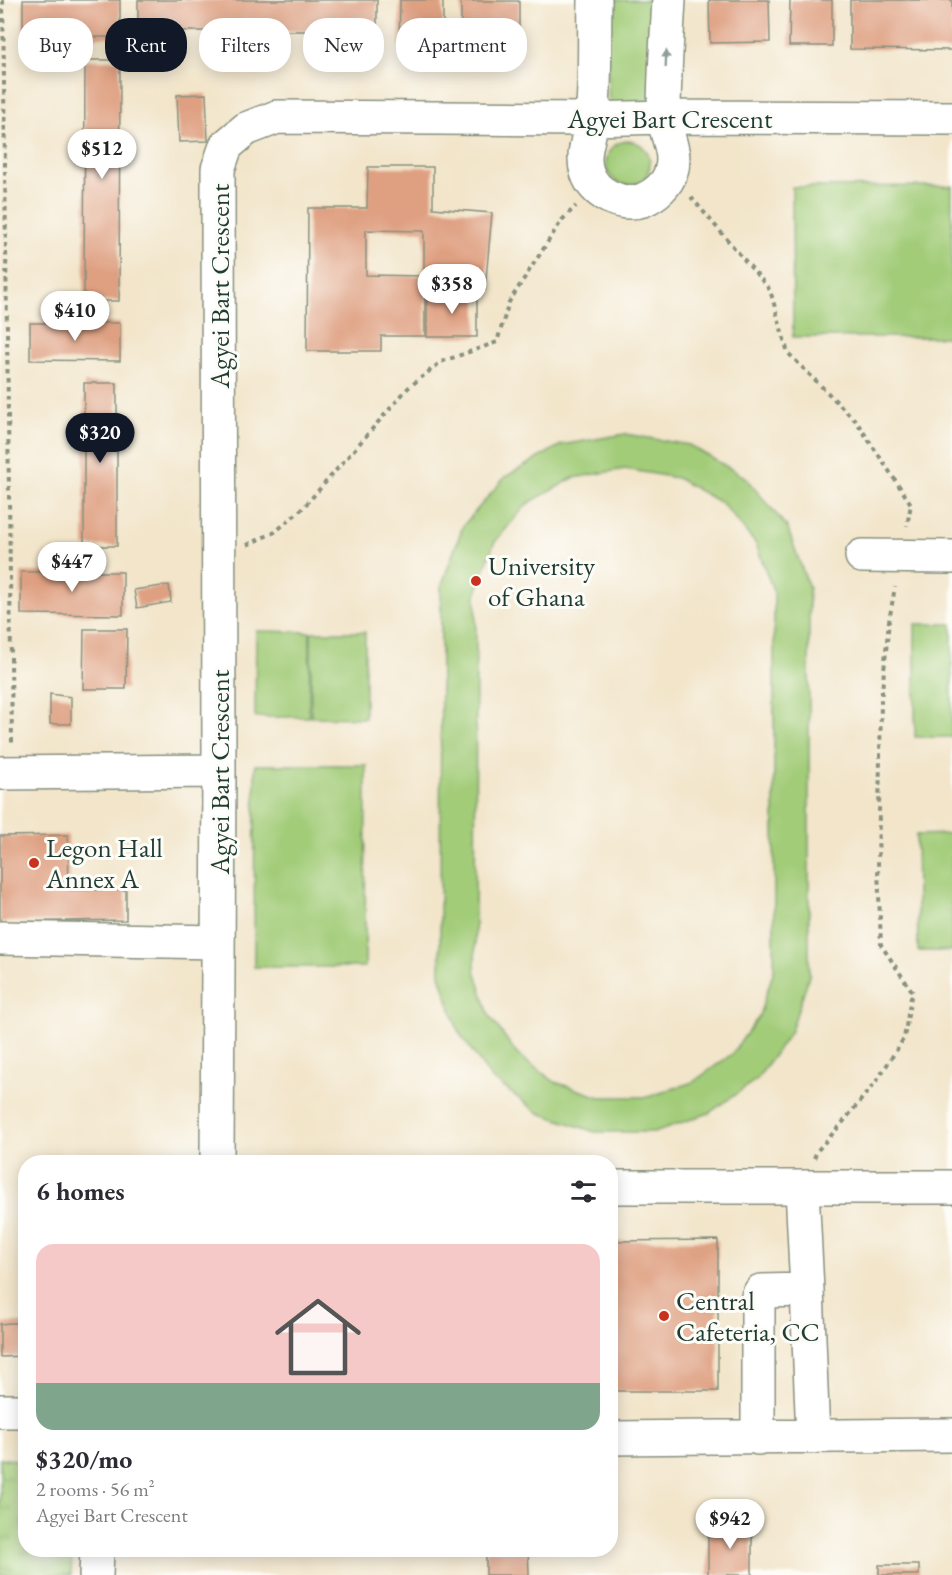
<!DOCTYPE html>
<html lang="en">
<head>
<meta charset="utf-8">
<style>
  body { margin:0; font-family:"EB Garamond",serif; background:#f2f2f3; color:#2b2b33; height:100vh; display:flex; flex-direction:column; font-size:22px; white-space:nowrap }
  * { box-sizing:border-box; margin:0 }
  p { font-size:20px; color:#7c7c81 }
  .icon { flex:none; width:33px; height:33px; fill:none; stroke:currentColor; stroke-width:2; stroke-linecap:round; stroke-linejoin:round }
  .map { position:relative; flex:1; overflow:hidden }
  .sheet { position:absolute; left:18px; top:1155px; width:600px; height:402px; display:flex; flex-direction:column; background:#fff; border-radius:24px; box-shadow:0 3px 15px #0003 }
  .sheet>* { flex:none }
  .guide { position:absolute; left:18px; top:18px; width:600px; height:54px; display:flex; gap:12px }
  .price { position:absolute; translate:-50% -51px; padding:0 14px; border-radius:21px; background:#fff; color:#222; font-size:20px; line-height:39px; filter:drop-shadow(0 2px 3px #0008) }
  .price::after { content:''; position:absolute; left:50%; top:36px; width:18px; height:14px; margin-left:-9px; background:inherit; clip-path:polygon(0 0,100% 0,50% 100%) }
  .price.active { background:#111827; color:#fff }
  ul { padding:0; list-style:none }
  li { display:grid; align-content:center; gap:12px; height:318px; padding:0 18px }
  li+li { border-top:2px solid #e1e1e2 }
  li span { display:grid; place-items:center; height:186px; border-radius:18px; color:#555 }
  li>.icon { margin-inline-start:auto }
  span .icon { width:108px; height:108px; fill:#fffc; stroke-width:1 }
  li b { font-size:26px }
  h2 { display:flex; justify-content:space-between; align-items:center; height:72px; padding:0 18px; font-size:26px }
  .tag { padding:0 21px; border-radius:24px; background:#fff; box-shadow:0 3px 15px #0003; font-size:21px; line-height:54px }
  .tag.active { background:#111827; color:#fff }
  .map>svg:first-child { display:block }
</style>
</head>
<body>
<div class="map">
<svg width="952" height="1575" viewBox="0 0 952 1575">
  <defs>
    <pattern id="park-tufts" width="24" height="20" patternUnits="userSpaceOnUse" patternTransform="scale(1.5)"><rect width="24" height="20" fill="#a2cc78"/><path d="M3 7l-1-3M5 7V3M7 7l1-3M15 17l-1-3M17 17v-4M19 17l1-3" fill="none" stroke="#83a763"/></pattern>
  </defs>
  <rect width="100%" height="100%" fill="#fdfcf7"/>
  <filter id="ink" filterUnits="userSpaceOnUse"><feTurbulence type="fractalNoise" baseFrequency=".0167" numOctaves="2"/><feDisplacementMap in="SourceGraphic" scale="12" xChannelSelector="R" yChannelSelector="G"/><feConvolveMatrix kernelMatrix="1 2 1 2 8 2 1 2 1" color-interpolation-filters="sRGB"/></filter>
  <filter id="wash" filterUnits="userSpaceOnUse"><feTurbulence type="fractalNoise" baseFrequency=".008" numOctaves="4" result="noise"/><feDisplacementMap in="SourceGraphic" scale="24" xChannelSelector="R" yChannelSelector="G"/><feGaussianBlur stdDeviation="1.35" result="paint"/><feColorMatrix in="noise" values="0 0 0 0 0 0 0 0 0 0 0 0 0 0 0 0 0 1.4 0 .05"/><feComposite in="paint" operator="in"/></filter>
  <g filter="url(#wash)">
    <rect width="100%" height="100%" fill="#f2e5ca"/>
    <path fill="#a2cc78" stroke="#608456" stroke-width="1.5" fill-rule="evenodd" d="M605,0H653L652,103L609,109Z
      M606 163a22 22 0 1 1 44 0a22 22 0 1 1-44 0Z
      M952,186V337H793L792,187Z
      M625,434L689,445L745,477L787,527L809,588V976L791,1031L757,1079L709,1113L654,1132H595L539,1113L491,1078L458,1031L440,975L441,587L463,526L505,477L561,445ZM625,469L677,478L723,504L756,544L774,593V970L759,1016L732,1054L693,1082L648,1097H600L555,1082L517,1054L489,1015L475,970L476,593L494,543L527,504L573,478Z
      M915,624H952V737H915Z
      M256,631L310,632L309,717H255Z
      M311,632H365V718L311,717Z
      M255,765H366L365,967H254Z
      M952,834V951H918L916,835Z"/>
    <path fill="url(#park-tufts)" stroke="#608456" stroke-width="1.5" d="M0,1459L25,1460L26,1550H72L71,1575H0Z"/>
    <g id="blocks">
      <path fill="#dfa082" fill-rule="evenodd" d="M23,0H120V37H23Z
        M138,0H377V31H138Z
        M400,0H443V46L399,45Z
        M709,0H769L770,42L710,43Z
        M790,0H832V46H789Z
        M850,0H952V50L850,49Z
        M461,1H519V48H461Z
        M85,60H120L119,301H84Z
        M206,94L208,141L179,142L177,95Z
        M368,167H433V208L492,213L485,290H425V336H381V351H307L308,208H367ZM366,230L424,231V276L366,275Z
        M427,293H477V337H427Z
        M30,323H120V361L30,360Z
        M84,383H117V546H84Z
        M21,572H123V615L21,614Z
        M169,585L171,602L137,608L134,590Z
        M84,629H127L126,689H83Z
        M50,694L71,697V724H50Z
        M68,835L69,890H126V920L0,922V836Z
        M718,1240V1391H610V1241Z
        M10,1323H26V1356L0,1357V1324Z
        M708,1524H752V1575H708Z
        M486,1550H528L529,1575H486Z
        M879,1565H919V1575H879Z"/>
    </g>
  </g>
  <g filter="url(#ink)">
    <use href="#blocks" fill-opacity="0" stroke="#88917f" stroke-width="1.5"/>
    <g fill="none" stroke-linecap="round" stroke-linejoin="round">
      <defs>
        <path id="minor" d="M595,0C594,39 596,80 592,119C590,137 581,154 587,172C594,194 621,207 643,200C655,195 667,185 671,172C678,151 664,134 664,114C664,76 667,38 669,0
          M862,556L952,557
          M0,773L219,771
          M0,938L218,942
          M217,1162L219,771L218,169L226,146L246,129L277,117L592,119L664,117L952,118
          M610,1187H952
          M807,1290L813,1437
          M0,1411H26
          M610,1438L952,1435
          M758,1438V1296L761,1291L807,1290L802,1188
          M96,1575L97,1550"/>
      </defs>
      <use href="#minor" stroke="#88917f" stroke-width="36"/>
      <path stroke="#88917f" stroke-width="4" stroke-dasharray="4.5 4.5" stroke-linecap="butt" d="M3,0L12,743
        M691,197L770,290L788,353L856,421L911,504L907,526
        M247,545L275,532L303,508L408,388L441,362L497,342L509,302L562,220L576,206
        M814,1158L817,1151L844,1121L878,1079L904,1038L912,991L881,945L878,869L881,701L889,621L895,587"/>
      <use href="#minor" stroke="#fff" stroke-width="33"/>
    </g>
    <defs><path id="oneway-solid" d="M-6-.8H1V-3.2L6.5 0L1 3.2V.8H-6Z" transform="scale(1.5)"/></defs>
    <use fill="#8f9e9a" href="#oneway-solid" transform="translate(666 59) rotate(-88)"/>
  </g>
  <g fill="#c8321e" stroke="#fdfcf7" stroke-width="2">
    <circle cx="476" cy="581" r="6"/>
    <circle cx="34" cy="863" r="6"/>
    <circle cx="664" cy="1316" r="6"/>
  </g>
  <g text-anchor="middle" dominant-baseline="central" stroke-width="6" stroke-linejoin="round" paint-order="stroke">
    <g font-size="27" fill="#1f3d34" stroke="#fdfcf7">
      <text x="670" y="118">Agyei Bart Crescent</text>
      <text transform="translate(219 286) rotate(-90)">Agyei Bart Crescent</text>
      <text transform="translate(219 772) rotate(-90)">Agyei Bart Crescent</text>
    </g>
    <g font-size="27" fill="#1f3d34" stroke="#fdfcf7" text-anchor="start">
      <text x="488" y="565">University<tspan x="488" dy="31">of Ghana</tspan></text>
      <text x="46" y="847">Legon Hall<tspan x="46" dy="31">Annex A</tspan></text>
      <text x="676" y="1300">Central<tspan x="676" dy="31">Cafeteria, CC</tspan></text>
    </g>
  </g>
</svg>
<b class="price" style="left:102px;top:180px">$512</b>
<b class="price" style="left:452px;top:315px">$358</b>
<b class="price" style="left:75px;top:342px">$410</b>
<b class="price active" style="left:100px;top:464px">$320</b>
<b class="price" style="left:72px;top:593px">$447</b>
<b class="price" style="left:730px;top:1550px">$942</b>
<div class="guide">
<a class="tag">Buy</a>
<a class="tag active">Rent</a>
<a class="tag">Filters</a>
<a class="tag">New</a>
<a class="tag">Apartment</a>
</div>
<section class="sheet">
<h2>6 homes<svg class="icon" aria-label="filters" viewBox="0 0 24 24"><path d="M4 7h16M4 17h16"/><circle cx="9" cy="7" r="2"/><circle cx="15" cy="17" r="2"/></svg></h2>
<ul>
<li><span style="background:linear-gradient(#f6c9c9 75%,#7fa58c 0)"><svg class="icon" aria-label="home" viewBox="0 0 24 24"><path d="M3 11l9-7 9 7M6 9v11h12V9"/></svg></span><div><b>$320/mo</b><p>2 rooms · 56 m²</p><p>Agyei Bart Crescent</p></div></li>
</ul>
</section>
</div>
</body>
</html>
